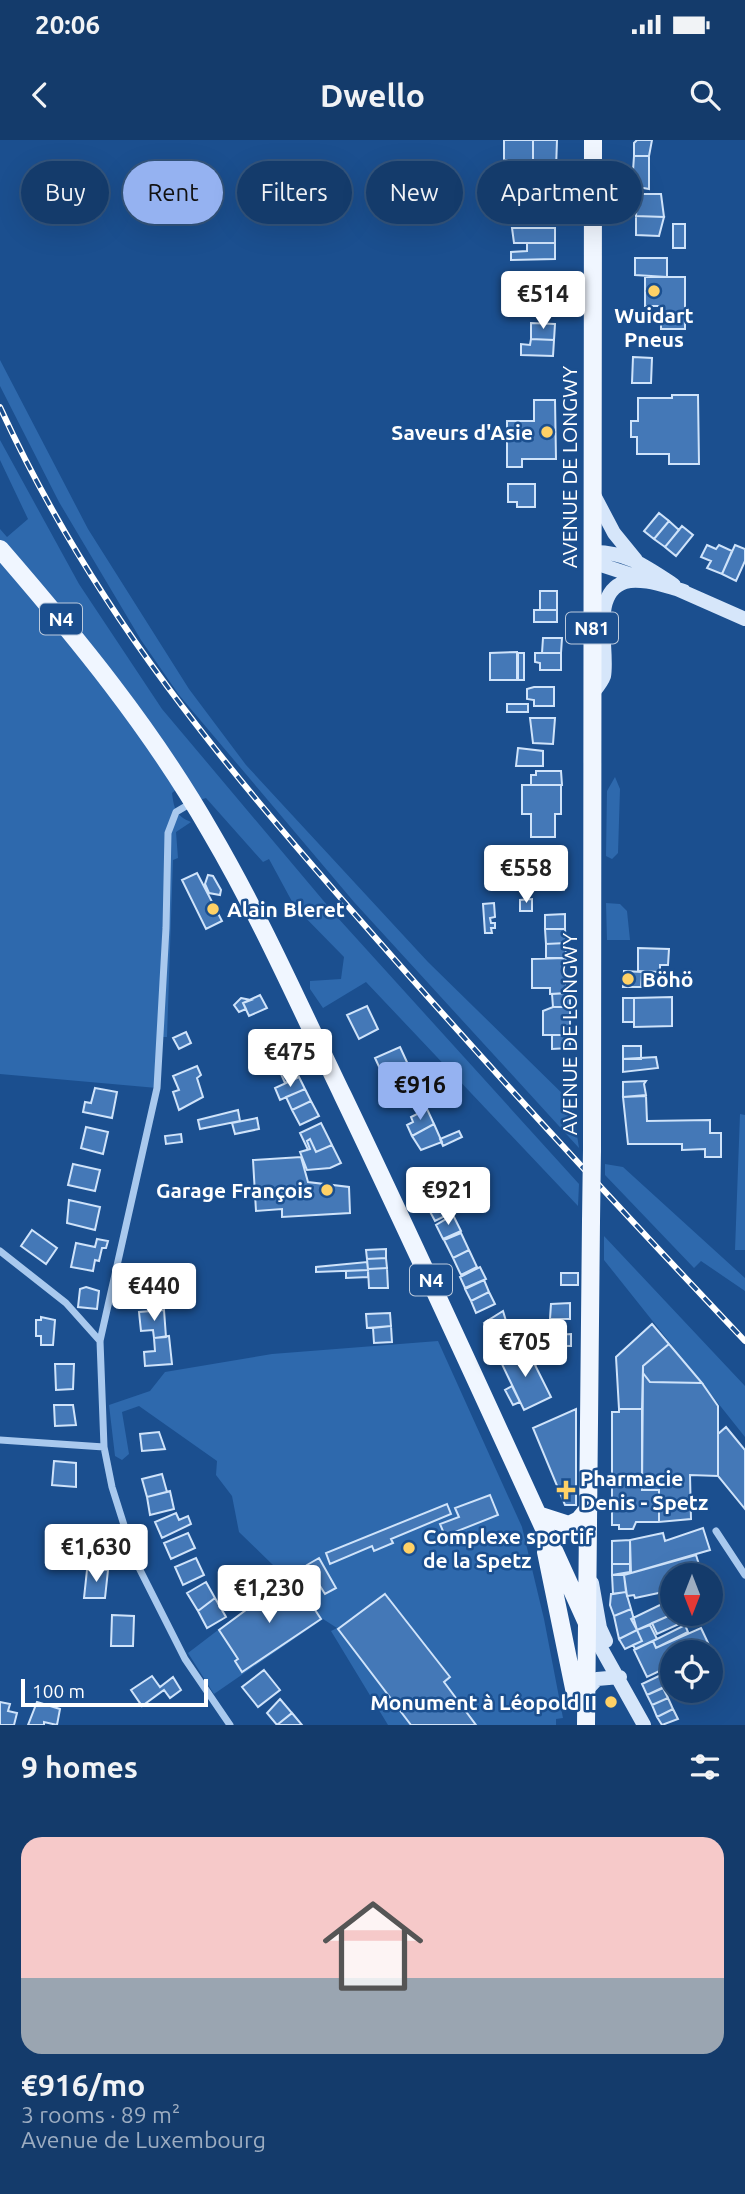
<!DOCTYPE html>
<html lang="en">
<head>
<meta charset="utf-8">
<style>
  body { margin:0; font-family:Ubuntu,sans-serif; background:#214673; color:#f1f3f6; height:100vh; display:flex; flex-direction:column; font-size:26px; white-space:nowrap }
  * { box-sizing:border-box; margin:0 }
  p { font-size:23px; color:#9dadc1 }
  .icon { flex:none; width:38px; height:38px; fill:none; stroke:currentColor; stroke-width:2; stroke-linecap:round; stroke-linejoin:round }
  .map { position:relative; height:1585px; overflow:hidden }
  .side { display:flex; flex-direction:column; background:#143b6b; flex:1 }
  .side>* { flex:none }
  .guide { position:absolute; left:21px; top:21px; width:704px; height:63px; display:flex; gap:14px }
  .needle { width:46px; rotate:180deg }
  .controls { position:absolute; left:660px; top:1423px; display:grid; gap:14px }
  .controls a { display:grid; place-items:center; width:63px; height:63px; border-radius:50%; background:#143b6b; box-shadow:0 7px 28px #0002,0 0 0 2px #33557e; font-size:35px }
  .scale { position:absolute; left:21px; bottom:18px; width:187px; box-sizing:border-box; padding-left:7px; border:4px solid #fff; border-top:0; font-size:19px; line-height:24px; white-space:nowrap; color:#fff; -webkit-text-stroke:5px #1b4f8f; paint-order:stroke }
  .price { position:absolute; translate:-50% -60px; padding:0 16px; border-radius:7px; background:#fff; color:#222; font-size:23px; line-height:46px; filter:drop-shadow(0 2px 4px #0008) }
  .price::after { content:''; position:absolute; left:50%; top:42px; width:21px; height:16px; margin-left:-10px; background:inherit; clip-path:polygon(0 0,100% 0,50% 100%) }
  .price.on { background:#95b2f1; color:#111 }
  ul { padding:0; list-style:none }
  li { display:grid; align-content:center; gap:14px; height:371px; padding:0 21px }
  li+li { border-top:2px solid #33557e }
  li span { display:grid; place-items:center; height:217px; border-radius:21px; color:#555 }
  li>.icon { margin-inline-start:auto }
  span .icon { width:126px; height:126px; fill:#fffc; stroke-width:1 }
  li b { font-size:30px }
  h2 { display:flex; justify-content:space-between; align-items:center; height:84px; padding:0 21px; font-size:30px }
  .tag { padding:0 24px; border-radius:32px; background:#143b6b; box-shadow:0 7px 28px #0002,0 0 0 2px #33557e; font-size:24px; line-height:63px }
  .tag.on { background:#95b2f1; color:#111 }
  .status { display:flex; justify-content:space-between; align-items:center; height:49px; padding:0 35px; background:#143b6b; direction:ltr }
  .status svg { height:19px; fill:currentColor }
  header { display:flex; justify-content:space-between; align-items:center; height:91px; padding:0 21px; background:#143b6b; font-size:32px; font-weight:700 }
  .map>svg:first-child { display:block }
</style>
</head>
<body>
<div class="status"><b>20:06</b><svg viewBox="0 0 49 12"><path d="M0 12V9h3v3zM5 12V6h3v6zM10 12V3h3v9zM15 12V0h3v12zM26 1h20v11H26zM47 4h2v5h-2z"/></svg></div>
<header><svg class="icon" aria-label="back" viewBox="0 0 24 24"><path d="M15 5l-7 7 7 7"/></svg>Dwello<svg class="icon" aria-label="search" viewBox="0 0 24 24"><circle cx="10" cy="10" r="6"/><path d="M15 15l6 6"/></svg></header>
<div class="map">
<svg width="745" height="1585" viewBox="0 0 745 1585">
  <rect width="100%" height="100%" fill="#1b4f8f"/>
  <path fill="#2e69ad" d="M0,220L88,389L189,549L246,625L428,822L572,963L579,1008L354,762L179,555L141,500L59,362L0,246Z
    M0,300L79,444L162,569L338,778L579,1044L578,1066L366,842L323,868L310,849V841L341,839L344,817L295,767L269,719L263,722L206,658L193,662L182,645L172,653C174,669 176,676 191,682L176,692L178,718L173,720L167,897H162L157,948L0,934V389L7,397L28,379L0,320Z
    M615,637L620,649L618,713L612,719L606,716L607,651Z
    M606,763L620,764L627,771L630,800H607Z
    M740,974L745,975V1110H735Z
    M605,1024L623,1027L745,1138V1151L701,1121L694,1128L605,1035Z
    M604,1096L745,1246V1297L604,1120Z
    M438,1201L522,1387L544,1479L563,1578L556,1579V1585H388L331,1491L337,1488L323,1479L214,1554L188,1513L264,1455L254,1445L256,1432L274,1426L239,1392L232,1356L216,1335L217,1321L139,1266L122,1272L129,1314L122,1320L115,1316L109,1265L150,1251L165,1232L272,1214Z"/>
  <path fill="#4478b7" stroke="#cfe3fa" stroke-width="2" d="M504,0H533V20H504Z
    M533,0H557L556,29L533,28Z
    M637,0H652L649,16H634V3Z
    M634,16H649V49L632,46Z
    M533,44H555V72H533V79H527V69H533Z
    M637,54H661L664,77L636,76Z
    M636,76L664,77L659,96L636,95Z
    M673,84H685V108H673Z
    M512,88H555V103H514Z
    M527,103H555V119L511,120V112L527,111Z
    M635,118H667V137L635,135Z
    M645,137H685V189H661V166H645Z
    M524,138H536L535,152H554V166L516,162V145H524Z
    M531,183L555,184L554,200L531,199Z
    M531,199L554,200L553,216L521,215V204L530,205Z
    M633,217L652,218L651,243H632Z
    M672,255H698L699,324H669V314H637V297H631V281H638V258H672Z
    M534,260H555L556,319H522V327H507V281H534Z
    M508,344H535V367H517V362H508Z
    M659,373L669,381L654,399L644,391Z
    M669,381L679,390L665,407L654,399Z
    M682,386L693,395L676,416L665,407Z
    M707,405L716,409L719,405L732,411L722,434L707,428L711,421L701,417Z
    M735,405L745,409V421L736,441L722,434Z
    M540,451H557V470H540Z
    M534,470H557V482H534Z
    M543,498H562L561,513H542Z
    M517,512V540H490V513Z
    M518,513H524V540H518Z
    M535,513H561V530H540V523L535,522Z
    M534,547H554V566H534V560L527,559V549Z
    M507,564H528V572H507Z
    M530,578H555L553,604L533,603Z
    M518,608L543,611V626H516Z
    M536,631H561L562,645H531V635H536Z
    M522,645H561V674H555V697H531V674H522Z
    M522,711H536V717H545V727H549V732H532V725H520Z
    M533,732H564V750H540L539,736H534Z
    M197,733L222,781L206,789L182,740Z
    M208,735L213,736L221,750L220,755L209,753L205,744Z
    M532,759V771H520V760Z
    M494,763L495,777L490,778L491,783H495V788H491L492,793H485L483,764Z
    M565,774V789H545V775Z
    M545,789H565L566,803L546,804Z
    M566,803V818H546V804Z
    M638,808L669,809L668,825H660V832L638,831Z
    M566,818V853L550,854V848H532V819Z
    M624,831L642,832L641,847H623Z
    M570,853V867H553L552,854Z
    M260,855L267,868L249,876L243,863Z
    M672,857V886L634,887V858Z
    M241,858L251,860L243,863L246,869L239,872L234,865Z
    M623,858H634V882H623Z
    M367,866L378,889L359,899L347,875Z
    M553,867H570V895H543V871Z
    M186,892L191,903L179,909L173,898Z
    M278,892L283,904L268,911L261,898Z
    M552,895H570V908L552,909Z
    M283,904L295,928L281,934L268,911Z
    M623,906H641V919H623Z
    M400,907L412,933L387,944L375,918Z
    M656,917L658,928L623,932V919Z
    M197,926L201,935L197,938L203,957L179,970L173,952L179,950L173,936Z
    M295,928L299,937L285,943L281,934Z
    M299,937L305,949L280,960L275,948Z
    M400,939L407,954L395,960L387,944Z
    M646,941L644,944L646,955L623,957V942Z
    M95,948L117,952L112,978L83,972L85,962L91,963Z
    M305,949L311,961L292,970L286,957Z
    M646,956L647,981L710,980V993H721V1017H705V1009L682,1010V1004H628L623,957Z
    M311,961L319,976L300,985L292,970Z
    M427,969L434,984L412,996L407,985L413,982L411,977Z
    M238,970L240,981L200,989L198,980Z
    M257,978L259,989L235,994L232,983Z
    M321,983L332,1005L316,1012L310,999L307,1001L310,1009L308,1010L300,993Z
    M434,984L442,1002L421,1010L412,996Z
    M86,987L108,992L103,1014L81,1008Z
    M459,991L462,997L443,1006L440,999Z
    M181,994L182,1002L166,1004L165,996Z
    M310,999L316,1012L332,1005L341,1023L330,1028L307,1030L300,1012L310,1009L307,1001Z
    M301,1017L308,1042L349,1047L350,1073L282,1077V1069L256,1071L253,1020Z
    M73,1024L100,1030L95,1051L68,1045Z
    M456,1040L461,1052L442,1059L438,1049Z
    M449,1056L453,1065L449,1068L451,1073L435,1081L427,1066Z
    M69,1060L100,1067L95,1090L67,1083Z
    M453,1075L461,1091L443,1099L436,1085Z
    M32,1090L57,1108L46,1124L21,1106Z
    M461,1093L469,1110L453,1118L444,1100Z
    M97,1099L108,1101L106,1108H102L99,1121L95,1120L93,1131L71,1127L76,1103L95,1107Z
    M386,1109V1118L367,1119L366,1110Z
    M469,1110L477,1127L461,1135L453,1118Z
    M386,1118L387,1128L368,1129L367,1119Z
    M367,1122L368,1130L316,1132V1127Z
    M480,1127L486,1139L465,1148L460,1137Z
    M387,1128L388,1148H369L368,1129Z
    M368,1130V1137L346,1138V1131Z
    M561,1133H578V1145H561Z
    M484,1140L489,1152L471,1161L465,1149Z
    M163,1141L164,1160H138V1142Z
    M86,1147L99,1151L97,1169L78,1167L80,1149Z
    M489,1152L495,1164L476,1173L471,1161Z
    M570,1163V1179H550L551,1164Z
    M164,1170L166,1197L154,1198L153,1190L141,1191L139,1172Z
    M503,1171L509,1191L491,1199L484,1183Z
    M390,1173L391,1186L367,1188L366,1174Z
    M41,1177L55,1180L53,1205H41V1196H36V1180H41Z
    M652,1184L669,1204L643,1226L642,1269H619L616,1217Z
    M391,1186L392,1202L374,1203L373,1188Z
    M509,1191L514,1201L496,1210L491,1199Z
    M571,1194V1206H546V1200H555L554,1195Z
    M169,1196L172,1224L145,1226L144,1212L155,1211L154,1198Z
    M669,1204L702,1243L650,1242L643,1233V1226Z
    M526,1207L551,1257L524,1270L500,1220Z
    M541,1210H549L553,1217L535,1225L530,1215Z
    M55,1224H74L73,1249L56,1250Z
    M643,1233L650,1242L702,1243L718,1266V1336L690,1335L691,1379L659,1382V1350H642Z
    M512,1246L520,1262L513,1265L505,1250Z
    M54,1265H73L76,1285L55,1286Z
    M576,1269V1365H565L533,1288Z
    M619,1269H642V1350H659V1382H636L633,1389H619V1385H612V1272H619Z
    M726,1287L745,1310V1369L718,1336V1294Z
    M159,1292L165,1309L142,1311L140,1294Z
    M54,1321L76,1323V1347L52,1345Z
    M162,1334L167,1352L147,1357L142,1339Z
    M170,1351L174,1369L150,1375L147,1357Z
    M490,1355L498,1375L445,1396L440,1384L459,1377L455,1368Z
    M447,1364L451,1374L391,1399L393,1403L374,1411L372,1406L330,1424L326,1413Z
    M176,1373L179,1380L188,1376L191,1384L162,1398L155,1382Z
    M703,1388L710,1410L631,1433L630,1400L663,1393L665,1401Z
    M188,1393L195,1408L171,1419L164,1403Z
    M630,1400V1424H612V1401Z
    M696,1415L702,1434L672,1435V1445L667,1446L668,1451L635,1458L634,1455L627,1456L624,1435Z
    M196,1418L204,1435L183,1445L175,1427Z
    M319,1418L336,1448L325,1454L307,1425Z
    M612,1424H630V1432L612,1435Z
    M87,1430H108L105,1458H84Z
    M612,1435H624L626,1452L613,1454Z
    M206,1442L215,1458L198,1471L187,1453Z
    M282,1443L290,1454L300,1447L321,1479L242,1532L235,1521L238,1519L219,1490Z
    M626,1452L631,1469L614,1476L610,1465L611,1454Z
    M385,1454L450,1537L444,1542L476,1585H411L338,1489Z
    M215,1458L226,1477L207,1488L198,1471Z
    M666,1462L673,1474L637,1490L631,1479Z
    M631,1469L637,1490L619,1499L614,1476Z
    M673,1474H701L657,1494L652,1483Z
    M112,1475L134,1476L133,1506H111Z
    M650,1485L657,1499L635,1509L633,1505L642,1501L637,1490Z
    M685,1485L688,1492L656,1508L653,1501Z
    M701,1488L709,1505L698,1512H672V1525L647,1537L634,1510L653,1501L656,1508Z
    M637,1490L642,1501L625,1509L619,1499Z
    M264,1530L280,1550L258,1567L242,1547Z
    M661,1535L664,1547L647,1555L642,1544Z
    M152,1536L160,1547L173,1537L181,1550L170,1558L164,1550L142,1566L131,1550Z
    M663,1548L668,1558L652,1565L647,1555Z
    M668,1558L673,1569L657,1577L652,1565Z
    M280,1559L292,1573L277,1585L267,1573Z
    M0,1562L10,1564L8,1571L17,1573L14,1585H0Z
    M37,1562L60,1569L57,1585L44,1582V1585H28Z
    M673,1569L678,1579L662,1585L657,1577Z
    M292,1573L302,1585H277Z"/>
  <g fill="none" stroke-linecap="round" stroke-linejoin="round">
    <path stroke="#a9c9ee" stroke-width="7" d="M193,662L176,672L168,693L166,788L157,948L100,1201L104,1307L112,1347L135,1420L185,1519L230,1585
      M0,1111L66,1163L100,1201
      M0,1300L104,1307
      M716,1391L745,1435"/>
    <path stroke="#d6e6fa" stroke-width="14" d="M594,355L614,393L636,420
      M592,412C625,411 647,427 674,445
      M592,422L641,438
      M677,449L745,479
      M592,554C596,549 602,542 604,536C609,509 590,453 625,442C642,437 667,447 684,451
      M592,1443L600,1488L606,1501
      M587,1483L644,1585
      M586,1551L597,1539L620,1537"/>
    <path stroke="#f0f6ff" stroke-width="18" d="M0,409C77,498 151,588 210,691C260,776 300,867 343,956C427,1131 507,1307 587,1483
      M592,1010L593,0
      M538,1375L569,1385L579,1380L589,1368
      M546,1412L577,1563
      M586,1585L591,1081"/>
    <defs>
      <path id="rail" d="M0,267C94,473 226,628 374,796C495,934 619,1068 745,1201"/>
    </defs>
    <use href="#rail" stroke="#fff" stroke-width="6"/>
    <use href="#rail" stroke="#1b4f8f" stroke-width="3.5" stroke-dasharray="10" stroke-linecap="butt"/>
    <path stroke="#f0f6ff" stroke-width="18" d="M591,1081L592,1010"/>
  </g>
  <g fill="#ffd166" stroke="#1b4f8f" stroke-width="2.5">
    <circle cx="654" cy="151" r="7"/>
    <circle cx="547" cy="292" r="7"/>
    <circle cx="213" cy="769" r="7"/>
    <circle cx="628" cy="839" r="7"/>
    <circle cx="327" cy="1050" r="7"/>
    <path d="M562.5 1339.5h7v7h7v7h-7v7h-7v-7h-7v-7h7z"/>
    <circle cx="409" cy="1408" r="7"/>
    <circle cx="611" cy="1562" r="7"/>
  </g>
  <g text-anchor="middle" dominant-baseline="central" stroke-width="5" stroke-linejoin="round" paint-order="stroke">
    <g fill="#1b4f8f" stroke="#bbcadd" stroke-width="2">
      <rect x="40" y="463.5" width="42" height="31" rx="5"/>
      <rect x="566" y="472.5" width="52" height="31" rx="5"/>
      <rect x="410" y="1124.5" width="42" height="31" rx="5"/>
    </g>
    <g font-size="19" font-weight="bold" fill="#fff">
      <text x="61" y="479">N4</text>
      <text x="592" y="488">N81</text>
      <text x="431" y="1140">N4</text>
    </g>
    <g font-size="21" font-weight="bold" fill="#fff" stroke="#1b4f8f" text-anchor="start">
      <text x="654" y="175" text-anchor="middle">Wuidart<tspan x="654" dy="24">Pneus</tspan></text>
      <text x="533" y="292" text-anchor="end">Saveurs d'Asie</text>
      <text x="227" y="769">Alain Bleret</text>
      <text x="642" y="839">Böhö</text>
      <text x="313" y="1050" text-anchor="end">Garage François</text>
      <text x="580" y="1338">Pharmacie<tspan x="580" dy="24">Denis - Spetz</tspan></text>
      <text x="423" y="1396">Complexe sportif<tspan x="423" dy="24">de la Spetz</tspan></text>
      <text x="597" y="1562" text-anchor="end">Monument à Léopold II</text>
    </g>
    <g font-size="21" fill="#fff" stroke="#1b4f8f">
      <text transform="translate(569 327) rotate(-90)">AVENUE DE LONGWY</text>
      <text transform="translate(569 894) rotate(-90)">AVENUE DE LONGWY</text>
    </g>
  </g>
</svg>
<div class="controls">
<a><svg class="needle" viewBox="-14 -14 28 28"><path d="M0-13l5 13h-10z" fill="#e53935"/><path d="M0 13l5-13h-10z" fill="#9dadc1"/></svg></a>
<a><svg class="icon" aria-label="locate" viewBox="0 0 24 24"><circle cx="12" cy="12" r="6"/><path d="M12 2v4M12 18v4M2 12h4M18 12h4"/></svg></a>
</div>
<div class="scale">100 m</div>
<b class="price" style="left:543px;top:191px">€514</b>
<b class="price" style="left:526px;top:765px">€558</b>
<b class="price" style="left:290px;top:949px">€475</b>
<b class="price on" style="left:420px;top:982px">€916</b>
<b class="price" style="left:448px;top:1087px">€921</b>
<b class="price" style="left:154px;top:1183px">€440</b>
<b class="price" style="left:525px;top:1239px">€705</b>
<b class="price" style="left:96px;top:1444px">€1,630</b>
<b class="price" style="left:269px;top:1485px">€1,230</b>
<div class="guide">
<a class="tag">Buy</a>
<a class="tag on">Rent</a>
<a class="tag">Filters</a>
<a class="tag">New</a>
<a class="tag">Apartment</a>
</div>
</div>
<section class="side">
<h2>9 homes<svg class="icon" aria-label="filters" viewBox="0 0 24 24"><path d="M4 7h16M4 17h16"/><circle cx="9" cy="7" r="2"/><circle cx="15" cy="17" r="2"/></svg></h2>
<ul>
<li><span style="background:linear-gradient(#f6c9c9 65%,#9aa5b1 0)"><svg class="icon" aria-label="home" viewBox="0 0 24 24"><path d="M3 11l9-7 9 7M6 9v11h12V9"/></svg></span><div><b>€916/mo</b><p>3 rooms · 89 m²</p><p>Avenue de Luxembourg</p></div></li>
</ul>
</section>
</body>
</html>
